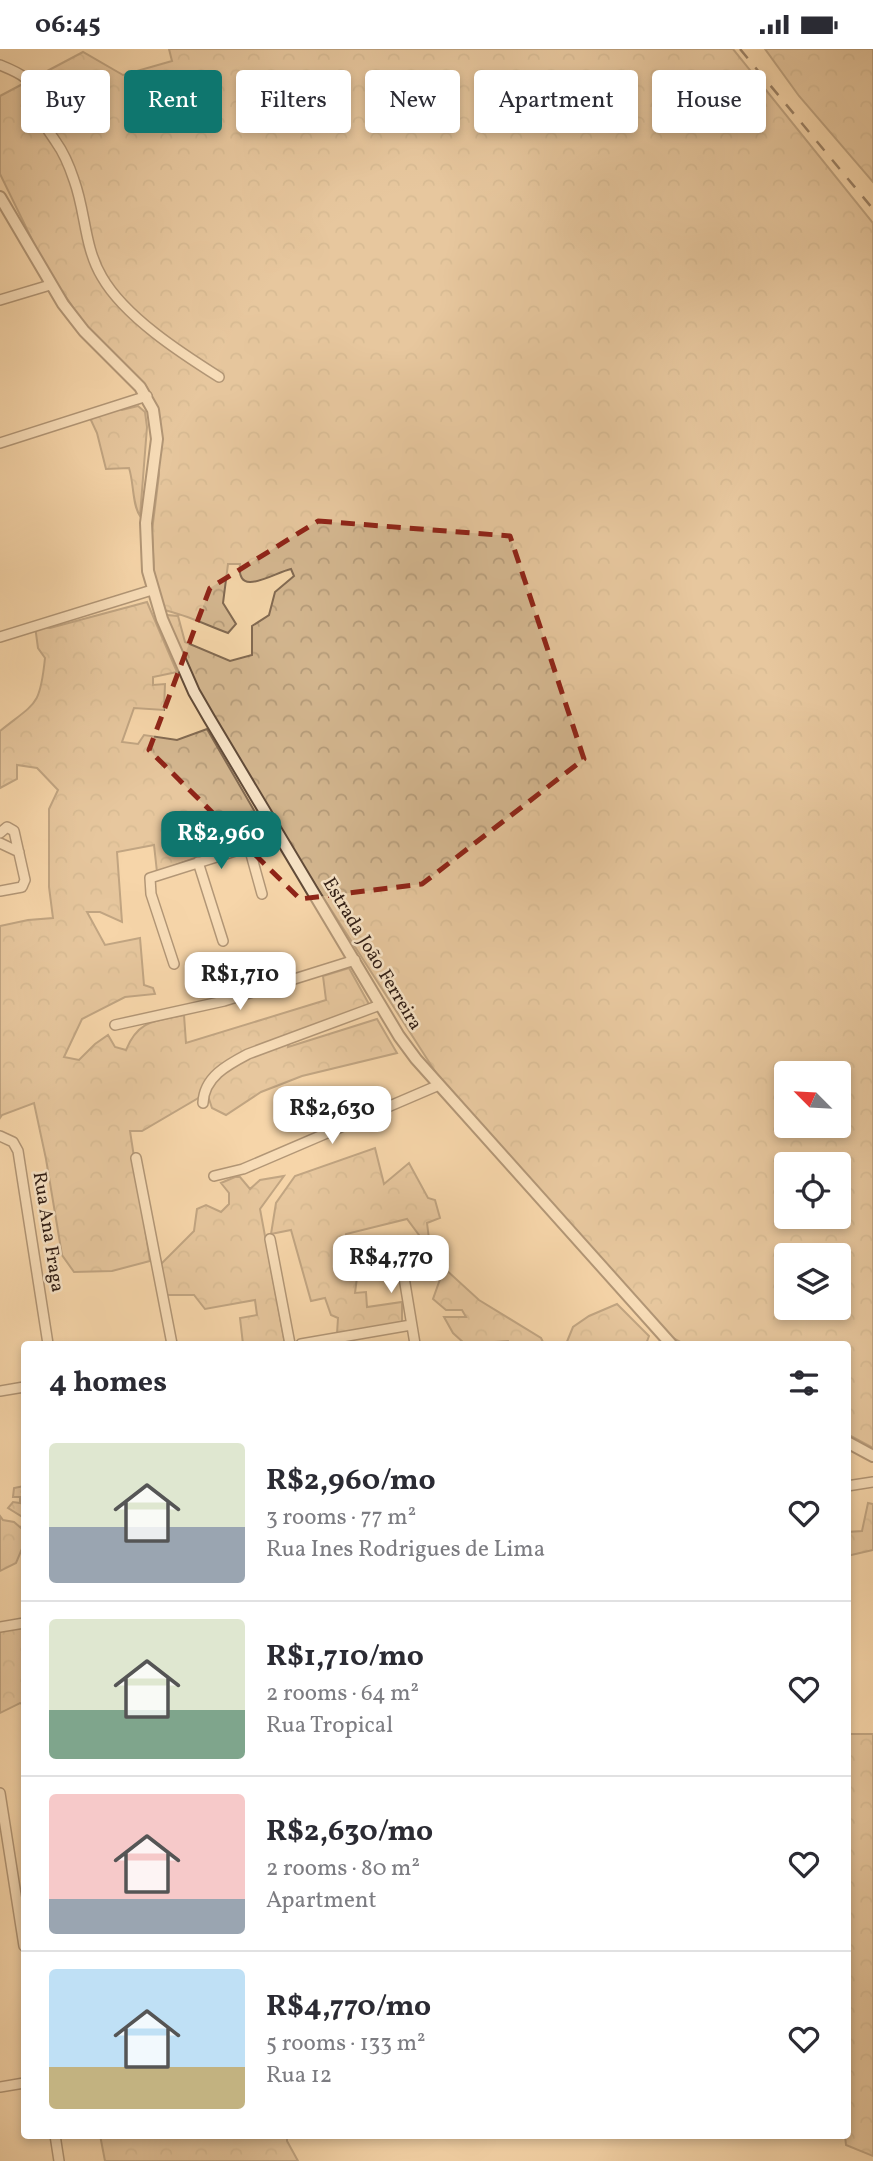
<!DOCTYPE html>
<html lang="en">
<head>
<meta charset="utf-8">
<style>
  body { margin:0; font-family:Vollkorn,serif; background:#f2f2f3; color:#2b2b33; height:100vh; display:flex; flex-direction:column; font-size:26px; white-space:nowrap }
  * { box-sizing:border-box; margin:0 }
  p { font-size:23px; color:#7c7c81 }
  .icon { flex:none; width:38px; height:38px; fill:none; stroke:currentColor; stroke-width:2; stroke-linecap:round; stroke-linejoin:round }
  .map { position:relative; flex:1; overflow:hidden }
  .side { position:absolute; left:21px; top:1292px; width:830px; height:798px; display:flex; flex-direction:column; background:#fff; border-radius:7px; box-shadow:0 4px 10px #0003 }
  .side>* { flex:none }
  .hud { position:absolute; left:21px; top:21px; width:831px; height:63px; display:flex; gap:14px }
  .needle { width:46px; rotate:294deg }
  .buttons { position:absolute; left:774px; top:1012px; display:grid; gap:14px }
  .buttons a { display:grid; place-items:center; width:77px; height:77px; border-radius:7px; background:#fff; box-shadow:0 4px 10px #0003; font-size:35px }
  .price { position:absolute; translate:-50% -60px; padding:0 16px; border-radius:14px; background:#fff; color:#222; font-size:23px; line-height:46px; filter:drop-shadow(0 2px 4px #0008) }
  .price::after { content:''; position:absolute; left:50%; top:42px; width:21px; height:16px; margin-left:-10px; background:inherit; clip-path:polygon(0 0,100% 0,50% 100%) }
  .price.on { background:#0f766e; color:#fff }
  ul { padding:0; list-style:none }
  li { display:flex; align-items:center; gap:21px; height:175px; padding:0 28px }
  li+li { border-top:2px solid #e1e1e2 }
  li span { display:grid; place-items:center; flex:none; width:196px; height:140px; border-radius:7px; color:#555 }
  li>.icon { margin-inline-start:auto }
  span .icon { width:84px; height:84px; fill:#fffc; stroke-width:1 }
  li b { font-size:30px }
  h2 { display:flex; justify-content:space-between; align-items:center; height:84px; padding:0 28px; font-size:30px }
  .pill { padding:0 24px; border-radius:7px; background:#fff; box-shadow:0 4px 10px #0003; font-size:24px; line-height:63px }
  .pill.on { background:#0f766e; color:#fff }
  .status { display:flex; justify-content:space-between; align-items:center; height:49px; padding:0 35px; background:#fff; direction:ltr }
  .status svg { height:19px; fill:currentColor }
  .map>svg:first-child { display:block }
</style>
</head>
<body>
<div class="status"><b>06:45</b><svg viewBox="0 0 49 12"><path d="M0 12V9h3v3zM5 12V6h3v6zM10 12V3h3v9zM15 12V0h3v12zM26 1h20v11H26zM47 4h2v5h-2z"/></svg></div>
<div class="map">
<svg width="873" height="2112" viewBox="0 0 873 2112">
  <defs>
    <pattern id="forest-crowns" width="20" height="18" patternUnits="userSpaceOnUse" patternTransform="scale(1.75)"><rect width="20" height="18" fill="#d4b790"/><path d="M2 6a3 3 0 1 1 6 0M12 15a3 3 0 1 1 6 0" fill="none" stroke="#b69d7b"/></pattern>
  </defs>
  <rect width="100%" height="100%" fill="#f5d6a9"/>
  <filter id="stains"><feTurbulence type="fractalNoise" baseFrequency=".00286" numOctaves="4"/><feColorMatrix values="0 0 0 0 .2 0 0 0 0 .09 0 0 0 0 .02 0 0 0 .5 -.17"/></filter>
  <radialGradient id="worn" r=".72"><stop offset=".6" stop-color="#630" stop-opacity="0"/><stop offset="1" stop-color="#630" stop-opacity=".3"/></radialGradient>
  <path fill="url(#forest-crowns)" stroke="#826a52" stroke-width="2" fill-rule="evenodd" d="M169,0H733L873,174V1399L847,1385V1295H684L671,1288L440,1030L283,786L196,637L166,566L178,567L185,593L230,612L252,606V577L269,566L275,543L294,527L291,520C273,524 236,550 240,515H228L223,554L236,575L228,584C206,576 187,566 164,561L154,524L152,482L159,426V363L146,337L117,311L85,276L45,217L0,125V47L83,3L123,26L172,12ZM786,1024H838V1076H786ZM786,1115H838V1167H786ZM786,1206H838V1258H786Z
    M765,0H873V133L799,47Z
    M138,357L145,363L147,378L140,467C132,455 134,434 129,419L106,420L97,384L90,369L119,359L122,361Z
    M147,553L177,623L153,628V636L165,635L164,661L134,659L122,693L138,695L144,686L177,691L207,680L270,789L252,794L246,776L226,780L198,791L200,807L157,823L154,796L117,803L122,873L100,863H87L105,896L140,889L144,936L153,939L155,945L125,948L82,970L64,1008L79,1011L95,995L108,986L115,998L126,1001C138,971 155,972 184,966L186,994L326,951L323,927L349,919L370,957L290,986L288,998L377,970L397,1004L302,1027L261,1043L226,1066L212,1059L207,1044L142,1082H130L150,1212L112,1222L74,1223L62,1206L46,1110L34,1054L2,1066L0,1069V877L28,871L53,869L49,838V760L58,741L37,719L17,716V730L0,739V682C36,653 40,658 45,609L38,599L35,577L50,579Z
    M375,1099L384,1135L409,1114L428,1149L435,1151L440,1169L427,1174L429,1190H422L407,1170L346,1185L343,1205H360L355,1244L366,1243L367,1258L402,1253V1273L337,1285L338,1269L331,1266L325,1249L311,1252L291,1181L271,1185L276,1154L295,1127Z
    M284,1127L260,1160L285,1295H243L240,1269L257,1266L255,1251L205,1260L194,1246H165L160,1216L194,1182L197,1160L206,1156L221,1163L229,1155V1144L221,1134L235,1128H240L250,1140L260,1131Z
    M444,1219L479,1251L541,1289L544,1295H509L508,1292L465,1295L453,1284L444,1268H466L462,1261H446L433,1250Z
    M617,1255L649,1287L646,1295H566L573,1278L589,1267Z
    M24,1437V1495L16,1514L0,1522V1467L3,1471L14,1473L21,1479L24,1469L8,1459L13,1453L20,1454V1448H13L14,1439Z
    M868,1454L873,1455V1501L847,1507V1483L862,1482Z
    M24,1577V1656L20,1654L0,1664V1581Z
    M847,1685H873V2107L846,2096L845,2086H847Z
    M100,2086H287V2092L298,2112H105Z"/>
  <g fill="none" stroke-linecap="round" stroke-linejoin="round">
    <defs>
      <path id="minor" d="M0,16C42,33 22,32 39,66C44,76 50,84 56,93C64,104 70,119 74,131C86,164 84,198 102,228C125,268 181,304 219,328
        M0,251L50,236
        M0,394L147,347
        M0,588L152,541
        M0,784L7,778L14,782L25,831L22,838L0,842
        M0,794L19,803
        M249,798L262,845
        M198,813L223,892
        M174,915L151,845L150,829L280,788
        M115,976L224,952L355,911
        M203,1054C204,1028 227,1016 248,1005L380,956
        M0,1087L13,1093L18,1102L48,1295
        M136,1109L172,1295
        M214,1127L243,1120L439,1036
        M270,1190L290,1295
        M398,1192L415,1295
        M301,1295L411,1276
        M0,1342L24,1338
        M847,1437L873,1433
        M0,1578L24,1574
        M0,1744L24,1897
        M0,2038L24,2034
        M55,2086L59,2112"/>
      <path id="tertiary" d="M0,148L63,255L84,282L140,338L153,361L157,390L146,474L148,522L162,570L194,643L209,669L399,987L416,1010L671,1295
        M847,1393L873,1407"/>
    </defs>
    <use href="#minor" stroke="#614b39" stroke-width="12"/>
    <use href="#tertiary" stroke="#614b39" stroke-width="14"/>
    <use href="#minor" stroke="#f8e4c7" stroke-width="9"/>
    <use href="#tertiary" stroke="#f8e4c7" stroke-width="10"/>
    <path stroke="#301d14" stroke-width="2.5" stroke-dasharray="12 12" stroke-linecap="butt" d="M740,0L873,160"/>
  </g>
  <path d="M0 0H873V2112H0ZM318,472L510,487L584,710L422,835L300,850L149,701L210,539Z" fill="#f5d6a9" fill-opacity=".55" fill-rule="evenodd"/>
  <path fill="none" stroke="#8f2418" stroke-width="5" stroke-dasharray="14 9" stroke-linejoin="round" d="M318,472L510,487L584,710L422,835L300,850L149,701L210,539Z"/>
  <g text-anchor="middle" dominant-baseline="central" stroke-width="5" stroke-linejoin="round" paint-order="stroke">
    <g font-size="19" fill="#301d14" stroke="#f8e4c7">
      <text transform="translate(372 905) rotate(59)">Estrada João Ferreira</text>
      <text transform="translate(48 1183) rotate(81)">Rua Ana Fraga</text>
    </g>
  </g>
  <rect width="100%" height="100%" filter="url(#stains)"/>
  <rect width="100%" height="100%" fill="url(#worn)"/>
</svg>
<div class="buttons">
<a><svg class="needle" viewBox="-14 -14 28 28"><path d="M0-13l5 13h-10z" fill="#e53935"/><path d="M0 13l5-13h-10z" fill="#7c7c81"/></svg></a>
<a><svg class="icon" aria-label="locate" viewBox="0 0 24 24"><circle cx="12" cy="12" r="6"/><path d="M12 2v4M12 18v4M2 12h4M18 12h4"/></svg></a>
<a><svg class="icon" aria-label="layers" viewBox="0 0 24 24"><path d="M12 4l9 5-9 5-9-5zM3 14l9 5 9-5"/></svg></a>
</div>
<b class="price on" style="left:221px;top:822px">R$2,960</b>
<b class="price" style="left:240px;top:963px">R$1,710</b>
<b class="price" style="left:332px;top:1097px">R$2,630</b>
<b class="price" style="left:391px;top:1246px">R$4,770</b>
<div class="hud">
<a class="pill">Buy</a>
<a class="pill on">Rent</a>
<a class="pill">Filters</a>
<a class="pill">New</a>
<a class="pill">Apartment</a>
<a class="pill">House</a>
</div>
<section class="side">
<h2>4 homes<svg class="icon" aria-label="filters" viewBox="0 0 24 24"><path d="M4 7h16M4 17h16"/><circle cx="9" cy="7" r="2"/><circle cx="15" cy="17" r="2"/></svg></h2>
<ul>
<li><span style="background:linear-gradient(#dfe7d0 60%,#9aa5b1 0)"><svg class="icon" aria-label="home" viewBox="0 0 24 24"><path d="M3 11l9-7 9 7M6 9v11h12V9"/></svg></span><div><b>R$2,960/mo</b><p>3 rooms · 77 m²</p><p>Rua Ines Rodrigues de Lima</p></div><svg class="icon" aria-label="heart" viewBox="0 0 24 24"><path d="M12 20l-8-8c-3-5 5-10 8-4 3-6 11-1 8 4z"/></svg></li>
<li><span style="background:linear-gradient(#dfe7d0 65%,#7fa58c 0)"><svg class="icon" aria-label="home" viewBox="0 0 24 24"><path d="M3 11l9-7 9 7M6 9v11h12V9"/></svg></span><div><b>R$1,710/mo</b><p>2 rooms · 64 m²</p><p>Rua Tropical</p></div><svg class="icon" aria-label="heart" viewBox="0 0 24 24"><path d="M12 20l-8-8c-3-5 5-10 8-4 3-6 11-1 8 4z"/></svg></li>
<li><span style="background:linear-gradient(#f6c9c9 75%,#9aa5b1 0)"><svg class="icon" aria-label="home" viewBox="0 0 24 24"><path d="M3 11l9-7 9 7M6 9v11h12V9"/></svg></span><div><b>R$2,630/mo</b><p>2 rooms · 80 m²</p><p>Apartment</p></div><svg class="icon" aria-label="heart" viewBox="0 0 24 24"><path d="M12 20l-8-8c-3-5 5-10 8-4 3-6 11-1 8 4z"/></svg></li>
<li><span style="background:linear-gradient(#bfe0f5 70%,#c2b280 0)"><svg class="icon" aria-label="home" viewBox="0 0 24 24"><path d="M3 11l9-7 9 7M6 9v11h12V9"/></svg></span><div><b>R$4,770/mo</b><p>5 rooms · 133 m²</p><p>Rua 12</p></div><svg class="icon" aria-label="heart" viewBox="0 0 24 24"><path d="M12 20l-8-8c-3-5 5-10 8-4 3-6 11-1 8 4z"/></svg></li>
</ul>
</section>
</div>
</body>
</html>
